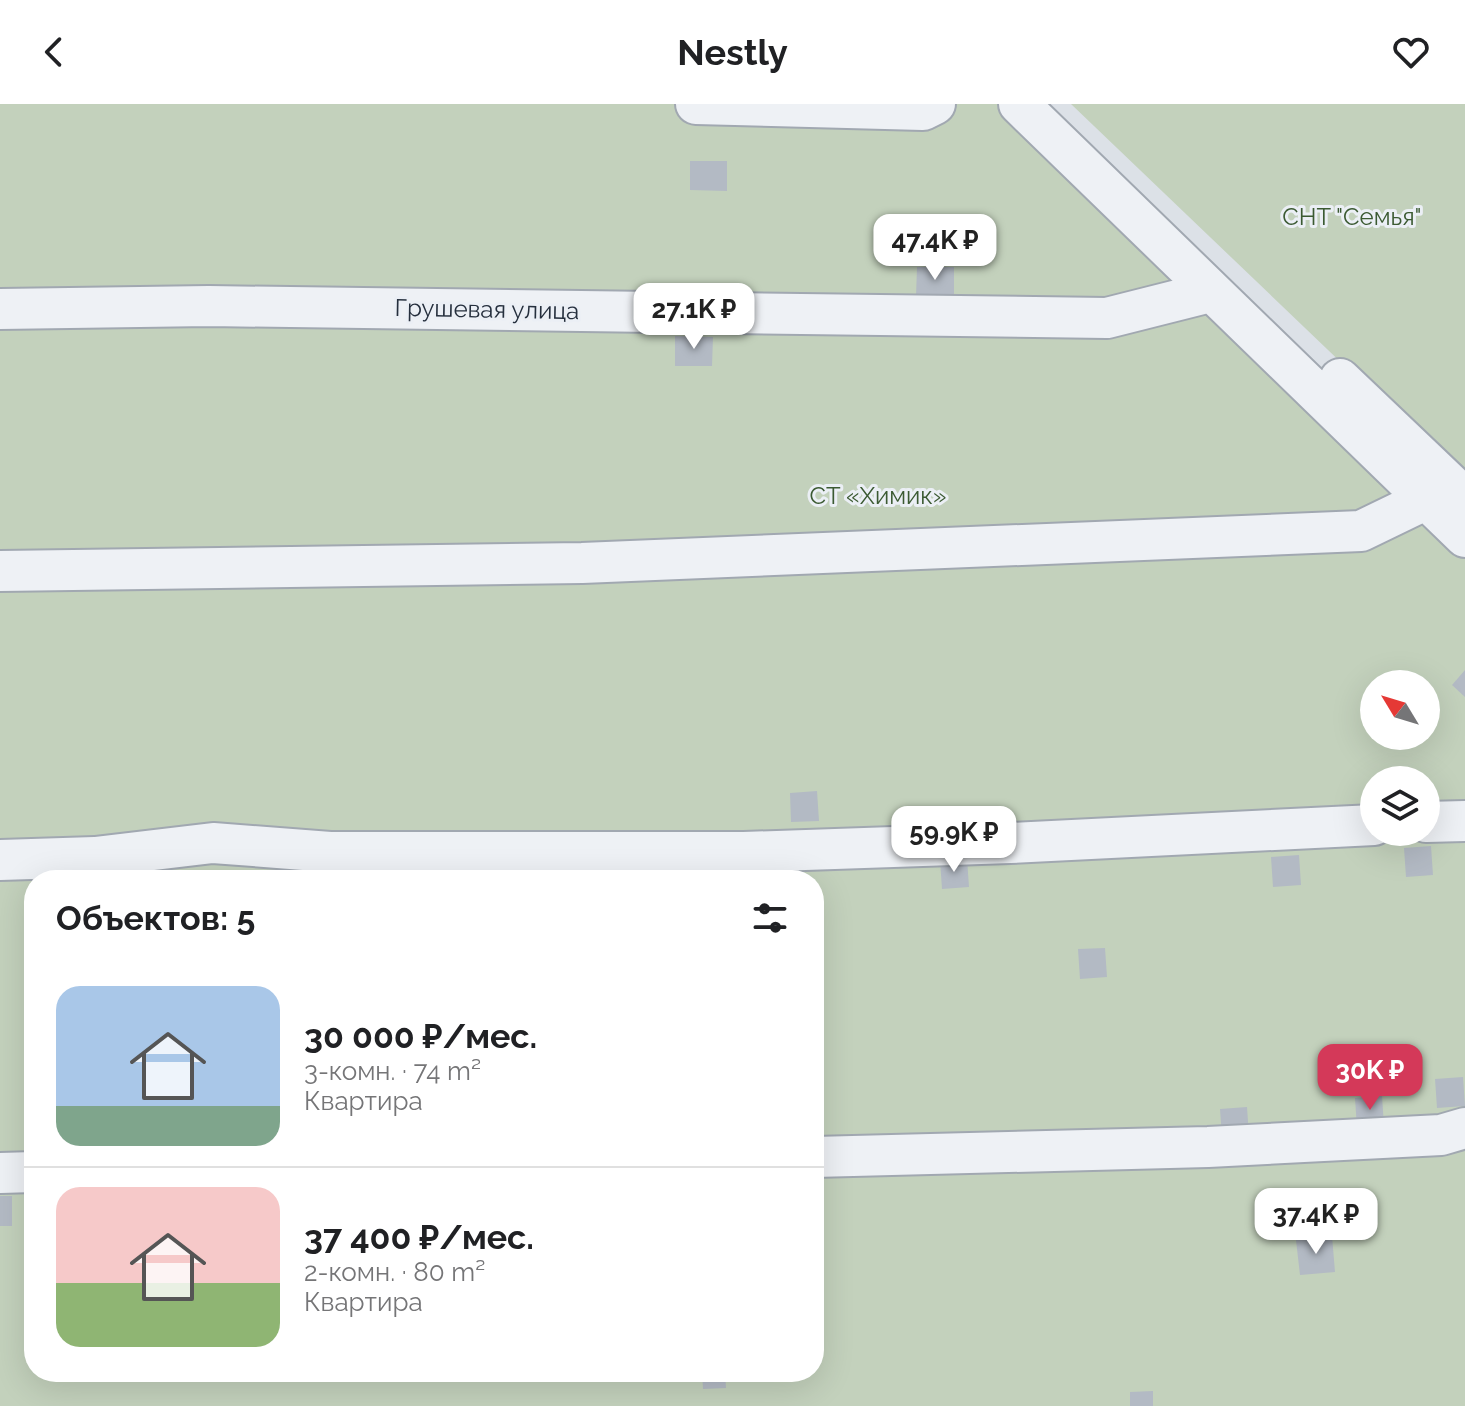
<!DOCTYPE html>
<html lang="ru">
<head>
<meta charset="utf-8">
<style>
  body { margin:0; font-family:Raleway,sans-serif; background:#f6f6f6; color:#202124; height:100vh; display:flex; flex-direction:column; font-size:30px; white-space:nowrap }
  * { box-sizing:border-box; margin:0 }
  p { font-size:26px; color:#757577 }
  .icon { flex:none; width:44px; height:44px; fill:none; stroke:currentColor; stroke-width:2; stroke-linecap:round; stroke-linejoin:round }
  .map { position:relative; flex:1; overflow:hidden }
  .details { position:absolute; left:24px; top:766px; width:800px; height:512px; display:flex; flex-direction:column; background:#fff; border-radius:32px; box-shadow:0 8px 32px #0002 }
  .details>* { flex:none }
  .needle { width:52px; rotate:308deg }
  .tools { position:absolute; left:1360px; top:566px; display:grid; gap:16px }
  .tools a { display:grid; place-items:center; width:80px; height:80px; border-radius:50%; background:#fff; box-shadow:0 8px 32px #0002; font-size:40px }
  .price { position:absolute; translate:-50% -68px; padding:0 18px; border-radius:16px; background:#fff; color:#222; font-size:26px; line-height:52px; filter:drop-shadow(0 2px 4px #0008) }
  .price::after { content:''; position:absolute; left:50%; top:48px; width:24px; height:18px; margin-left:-12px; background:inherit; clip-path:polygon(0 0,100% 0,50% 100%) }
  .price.on { background:#d43959; color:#fff }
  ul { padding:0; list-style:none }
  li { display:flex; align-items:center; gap:24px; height:200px; padding:0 32px }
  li+li { border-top:2px solid #e0e0e0 }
  li span { display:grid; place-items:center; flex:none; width:224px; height:160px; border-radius:24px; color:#555 }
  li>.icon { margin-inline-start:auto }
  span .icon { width:96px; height:96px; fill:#fffc; stroke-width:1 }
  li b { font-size:34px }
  h2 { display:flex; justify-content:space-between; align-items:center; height:96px; padding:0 32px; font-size:34px }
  header { display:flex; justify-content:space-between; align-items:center; height:104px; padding:0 32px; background:#fff; font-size:36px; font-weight:700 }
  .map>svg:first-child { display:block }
</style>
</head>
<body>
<header><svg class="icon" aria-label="back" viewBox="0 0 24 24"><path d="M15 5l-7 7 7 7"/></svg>Nestly<svg class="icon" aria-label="heart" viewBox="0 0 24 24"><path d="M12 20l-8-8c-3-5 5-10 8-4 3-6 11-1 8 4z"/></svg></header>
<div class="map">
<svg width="1465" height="1302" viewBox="0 0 1465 1302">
  <rect width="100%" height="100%" fill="#dce1e7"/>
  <path fill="#c3d1bc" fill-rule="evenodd" d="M0,0H1035L1465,413V1302H0ZM1374,580H1426V632H1374ZM1374,676H1426V728H1374ZM34,776H814V1268H34Z
    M1071,0H1465V377Z"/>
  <path fill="#b3bac4" d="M690,57H727V87L690,86Z
    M917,163H954V193H916Z
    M675,232L713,233L712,262H675Z
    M1465,566V593L1452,581Z
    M817,687L819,717L791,718L790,689Z
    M1431,742L1433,771L1406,773L1404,744Z
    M1299,751L1301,781L1273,783L1271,753Z
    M967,754L969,783L942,785L940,756Z
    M1105,844L1107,873L1080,875L1078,845Z
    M1463,973L1465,1002L1437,1004L1435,975Z
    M1382,992L1384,1022L1357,1024L1355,994Z
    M1247,1003L1249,1032L1222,1034L1220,1005Z
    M0,1092H12V1122H0Z
    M1332,1132L1335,1168L1300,1171L1296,1136Z
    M702,1268H725L726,1284L703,1285Z
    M1153,1287V1302H1130V1288Z"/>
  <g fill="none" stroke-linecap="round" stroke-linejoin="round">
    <defs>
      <path id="minor" d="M696,0L923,6L935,0
        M1019,0L1465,433
        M0,205L209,202L1107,214L1210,188
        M1340,275L1465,394
        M0,467L582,459L1361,427L1425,396
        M1426,718L1465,717
        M0,756L95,753L213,739L330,748H744L1010,739L1374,721
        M814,1053L1208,1043L1441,1031L1465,1024
        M0,1069L34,1068"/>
    </defs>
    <use href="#minor" stroke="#a1a8b1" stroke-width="44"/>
    <use href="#minor" stroke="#eef1f5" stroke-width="40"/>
  </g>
  <g text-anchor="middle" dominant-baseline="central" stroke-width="6" stroke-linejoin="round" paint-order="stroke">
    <g font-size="24" fill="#3b5a32" stroke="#ebeff5">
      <text x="1352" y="112">СНТ "Семья"</text>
      <text x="878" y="391">СТ «Химик»</text>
    </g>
    <g font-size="24" fill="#252f3d" stroke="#ebeff5">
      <text transform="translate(487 205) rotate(1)">Грушевая улица</text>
    </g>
  </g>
</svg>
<div class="tools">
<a><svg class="needle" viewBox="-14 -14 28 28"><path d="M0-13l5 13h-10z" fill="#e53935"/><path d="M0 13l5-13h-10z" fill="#757577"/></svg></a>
<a><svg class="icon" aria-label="layers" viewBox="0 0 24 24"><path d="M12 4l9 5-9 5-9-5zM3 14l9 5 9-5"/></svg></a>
</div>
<b class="price" style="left:935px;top:178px">47.4K ₽</b>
<b class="price" style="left:694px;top:247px">27.1K ₽</b>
<b class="price" style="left:954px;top:770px">59.9K ₽</b>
<b class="price on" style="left:1370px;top:1008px">30K ₽</b>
<b class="price" style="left:1316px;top:1152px">37.4K ₽</b>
<section class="details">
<h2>Объектов: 5<svg class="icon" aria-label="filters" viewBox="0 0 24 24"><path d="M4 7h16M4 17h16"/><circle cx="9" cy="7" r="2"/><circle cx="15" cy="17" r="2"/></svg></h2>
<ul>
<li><span style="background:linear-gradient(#a9c7e8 75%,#7fa58c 0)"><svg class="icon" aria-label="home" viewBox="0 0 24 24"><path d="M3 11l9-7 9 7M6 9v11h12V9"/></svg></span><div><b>30 000 ₽/мес.</b><p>3-комн. · 74 m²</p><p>Квартира</p></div></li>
<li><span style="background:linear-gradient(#f6c9c9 60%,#8fb573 0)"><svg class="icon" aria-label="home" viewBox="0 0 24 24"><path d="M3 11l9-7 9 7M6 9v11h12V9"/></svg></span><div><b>37 400 ₽/мес.</b><p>2-комн. · 80 m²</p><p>Квартира</p></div></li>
</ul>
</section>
</div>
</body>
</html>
